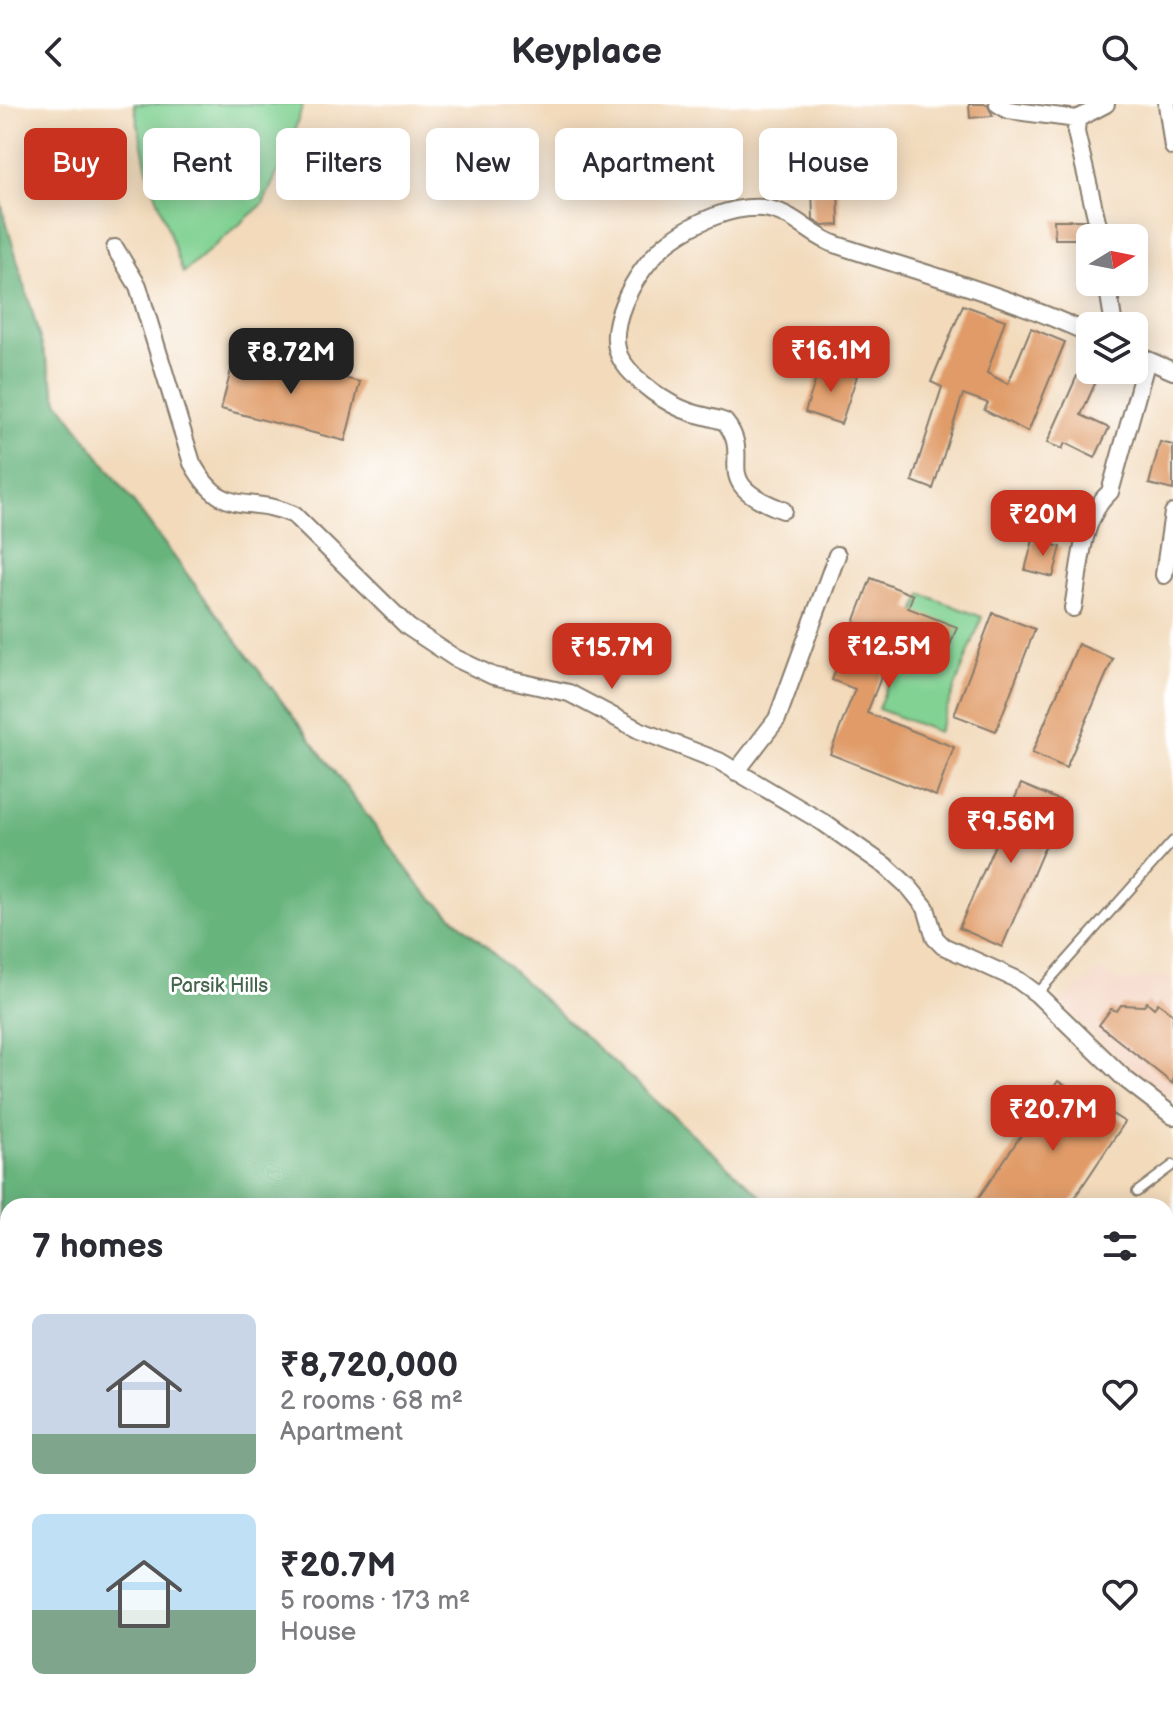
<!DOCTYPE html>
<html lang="en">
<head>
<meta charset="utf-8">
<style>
  body { margin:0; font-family:"Balsamiq Sans",sans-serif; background:#f2f2f3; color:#2b2b33; height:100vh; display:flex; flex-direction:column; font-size:30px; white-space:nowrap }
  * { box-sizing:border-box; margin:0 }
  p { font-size:26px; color:#7c7c81 }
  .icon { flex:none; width:44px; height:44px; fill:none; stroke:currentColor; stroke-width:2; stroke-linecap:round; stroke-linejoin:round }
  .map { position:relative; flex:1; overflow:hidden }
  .panel { position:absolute; left:0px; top:1094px; width:1174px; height:512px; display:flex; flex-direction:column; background:#fff; border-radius:24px 24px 0 0; box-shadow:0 4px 20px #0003 }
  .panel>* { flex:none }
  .hud { position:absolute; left:24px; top:24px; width:1126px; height:72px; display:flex; gap:16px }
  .needle { width:52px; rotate:80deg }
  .buttons { position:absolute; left:1076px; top:120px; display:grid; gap:16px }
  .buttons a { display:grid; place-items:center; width:72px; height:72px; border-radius:12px; background:#fff; box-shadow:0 4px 20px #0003; font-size:40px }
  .price { position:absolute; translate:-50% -68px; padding:0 18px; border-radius:16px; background:#c8321e; color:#fff; font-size:26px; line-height:52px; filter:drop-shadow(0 2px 4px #0008) }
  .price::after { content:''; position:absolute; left:50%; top:48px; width:24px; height:18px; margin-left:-12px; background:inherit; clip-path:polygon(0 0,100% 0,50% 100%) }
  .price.active { background:#222; color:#fff }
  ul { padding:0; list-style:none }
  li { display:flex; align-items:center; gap:24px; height:200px; padding:0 32px }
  li span { display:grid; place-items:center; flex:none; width:224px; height:160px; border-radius:12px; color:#555 }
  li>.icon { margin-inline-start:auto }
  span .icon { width:96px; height:96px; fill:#fffc; stroke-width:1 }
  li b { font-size:34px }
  h2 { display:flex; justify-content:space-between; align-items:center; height:96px; padding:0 32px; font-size:34px }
  .pill { padding:0 28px; border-radius:12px; background:#fff; box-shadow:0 4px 20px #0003; font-size:28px; line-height:72px }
  .pill.active { background:#c8321e; color:#fff }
  header { display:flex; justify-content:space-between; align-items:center; height:104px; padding:0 32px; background:#fff; font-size:36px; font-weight:700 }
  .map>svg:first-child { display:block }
</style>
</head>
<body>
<header><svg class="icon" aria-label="back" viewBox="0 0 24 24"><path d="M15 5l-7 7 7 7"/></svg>Keyplace<svg class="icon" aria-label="search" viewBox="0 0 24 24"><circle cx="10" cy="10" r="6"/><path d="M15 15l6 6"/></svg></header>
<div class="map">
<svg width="1173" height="1606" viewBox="0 0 1173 1606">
  <rect width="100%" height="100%" fill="#fff"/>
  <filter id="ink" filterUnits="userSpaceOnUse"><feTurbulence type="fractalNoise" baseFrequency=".0125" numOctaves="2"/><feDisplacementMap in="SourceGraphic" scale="16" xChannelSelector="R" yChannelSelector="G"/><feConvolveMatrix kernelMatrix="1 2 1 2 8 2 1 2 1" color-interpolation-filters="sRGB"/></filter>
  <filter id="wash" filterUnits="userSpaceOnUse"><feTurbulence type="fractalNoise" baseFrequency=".006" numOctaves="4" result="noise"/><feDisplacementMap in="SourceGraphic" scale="32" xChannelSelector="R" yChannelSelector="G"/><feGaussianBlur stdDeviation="1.8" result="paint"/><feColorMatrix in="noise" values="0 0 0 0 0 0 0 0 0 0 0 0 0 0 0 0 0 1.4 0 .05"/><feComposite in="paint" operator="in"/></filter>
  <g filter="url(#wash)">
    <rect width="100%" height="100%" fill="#f2dabb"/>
    <path fill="#f4d3c0" d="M1100,866L1119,878L1165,871L1173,878V994L1135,970L1060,898Z"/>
    <path fill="#81d293" stroke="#4e7758" stroke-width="2" d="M134,0H303L290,41L263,100L183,169L146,61Z
      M922,490L982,513L938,628L878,605Z"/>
    <path fill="#68b47d" stroke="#42684c" stroke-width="2" d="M0,96L58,297L421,784L772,1102H8V1486L0,1482Z"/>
    <g id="blocks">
      <path fill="#e09b68" d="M969,0H987L993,12L970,14Z
        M812,80H838L839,121L823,122L813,116Z
        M1054,116H1086L1090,135H1055Z
        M963,201L1005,216L987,269L1008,280L1031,224L1065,238L1028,328L984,306L988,299L963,290L933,385L912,377L942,283L931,278Z
        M236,247L360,278L345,337L221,305Z
        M821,260L857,272L841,320L805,308Z
        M1080,265L1098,273L1081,311L1109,324L1095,354L1065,339L1062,345L1047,339Z
        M1160,338L1173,341V386L1149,380Z
        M1033,436L1061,443L1053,473L1025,466Z
        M871,474L913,491L908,504L957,523L944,557L895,538L867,609L954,643L936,692L830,650L855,585L832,576Z
        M993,509L1035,525L996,627L954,611Z
        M1078,540L1113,555L1066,664L1032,649Z
        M1021,680L1064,698L1002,843L959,824Z
        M1147,898L1154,904L1158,899L1173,910V980L1099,921L1111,905L1117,907L1121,901L1144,902Z
        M1058,977L1125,1018L1069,1102H973Z"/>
    </g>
  </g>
  <g filter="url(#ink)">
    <use href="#blocks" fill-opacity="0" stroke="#877b6c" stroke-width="2"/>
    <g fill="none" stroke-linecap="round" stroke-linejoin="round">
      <defs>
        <path id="service" d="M1037,890L1173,737
          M1137,1088L1173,1061
          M1166,1291L1173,1288
          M689,1598L695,1606
          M912,1606L922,1598"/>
        <path id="minor" d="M998,0L1008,6L1077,15
          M1167,0L1173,43
          M1101,134L1076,28L1077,15L1106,0
          M115,144L138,182L192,359C224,417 246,389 294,411L408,523L455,554L493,572L569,589L639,626L719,657L824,719L887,763L909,783L926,804L935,834L943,842L1018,876L1037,890L1125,975L1173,1012
          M1107,178L1114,222
          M1134,250L1173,267
          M783,406C705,377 756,356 725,318C713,313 702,312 690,308C666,300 636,278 622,257C600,222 642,157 671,136C696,118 730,102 762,104C794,107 809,132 837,141C922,169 1009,192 1090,230
          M1164,471L1173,409
          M1073,504C1080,468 1080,414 1110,388L1147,256
          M736,668L777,615L837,451"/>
        <path id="secondary" d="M1166,1507L1173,1501
          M1045,1606L1055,1598
          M1159,1606L1173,1595"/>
        <path id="trunk" d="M1166,1540L1173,1534
          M1166,1569L1173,1564
          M1076,1606L1087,1598
          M1116,1606L1126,1598"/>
      </defs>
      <use href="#service" stroke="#877b6c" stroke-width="12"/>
      <use href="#minor" stroke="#877b6c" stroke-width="20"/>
      <use href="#secondary" stroke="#877b6c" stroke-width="28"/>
      <use href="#trunk" stroke="#877b6c" stroke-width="32"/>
      <use href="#service" stroke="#fff" stroke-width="8"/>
      <use href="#minor" stroke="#fff" stroke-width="16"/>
      <use href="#secondary" stroke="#fff" stroke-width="24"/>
      <use href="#trunk" stroke="#fff" stroke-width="28"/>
    </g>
  </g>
  <g text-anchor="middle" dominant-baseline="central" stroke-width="6" stroke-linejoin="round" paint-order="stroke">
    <g font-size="20" fill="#44654c" stroke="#fff">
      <text x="219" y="882">Parsik Hills</text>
    </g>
  </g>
</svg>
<div class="buttons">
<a><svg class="needle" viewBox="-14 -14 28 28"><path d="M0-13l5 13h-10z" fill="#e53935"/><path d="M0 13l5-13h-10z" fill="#7c7c81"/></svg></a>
<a><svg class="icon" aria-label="layers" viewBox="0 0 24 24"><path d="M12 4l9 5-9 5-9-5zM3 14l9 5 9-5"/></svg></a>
</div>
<b class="price" style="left:831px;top:290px">₹16.1M</b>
<b class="price active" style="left:291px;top:292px">₹8.72M</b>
<b class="price" style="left:1043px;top:454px">₹20M</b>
<b class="price" style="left:889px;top:586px">₹12.5M</b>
<b class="price" style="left:612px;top:587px">₹15.7M</b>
<b class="price" style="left:1011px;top:761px">₹9.56M</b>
<b class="price" style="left:1053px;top:1049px">₹20.7M</b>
<div class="hud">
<a class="pill active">Buy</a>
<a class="pill">Rent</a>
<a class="pill">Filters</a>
<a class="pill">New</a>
<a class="pill">Apartment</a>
<a class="pill">House</a>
</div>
<section class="panel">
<h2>7 homes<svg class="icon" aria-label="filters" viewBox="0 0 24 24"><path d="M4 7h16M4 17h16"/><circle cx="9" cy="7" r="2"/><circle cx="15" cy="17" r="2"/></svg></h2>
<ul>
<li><span style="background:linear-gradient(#c9d6e8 75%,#7fa58c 0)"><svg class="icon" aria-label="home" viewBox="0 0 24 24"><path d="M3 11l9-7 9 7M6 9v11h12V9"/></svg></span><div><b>₹8,720,000</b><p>2 rooms · 68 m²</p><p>Apartment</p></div><svg class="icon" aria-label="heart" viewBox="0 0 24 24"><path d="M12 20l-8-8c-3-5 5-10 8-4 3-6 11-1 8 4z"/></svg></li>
<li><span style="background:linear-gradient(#bfe0f5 60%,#7fa58c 0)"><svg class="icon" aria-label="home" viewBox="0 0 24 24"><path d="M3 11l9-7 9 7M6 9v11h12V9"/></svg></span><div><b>₹20.7M</b><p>5 rooms · 173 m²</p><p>House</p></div><svg class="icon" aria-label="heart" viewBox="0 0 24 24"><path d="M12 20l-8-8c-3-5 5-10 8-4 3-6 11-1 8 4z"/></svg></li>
</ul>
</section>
</div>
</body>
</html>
